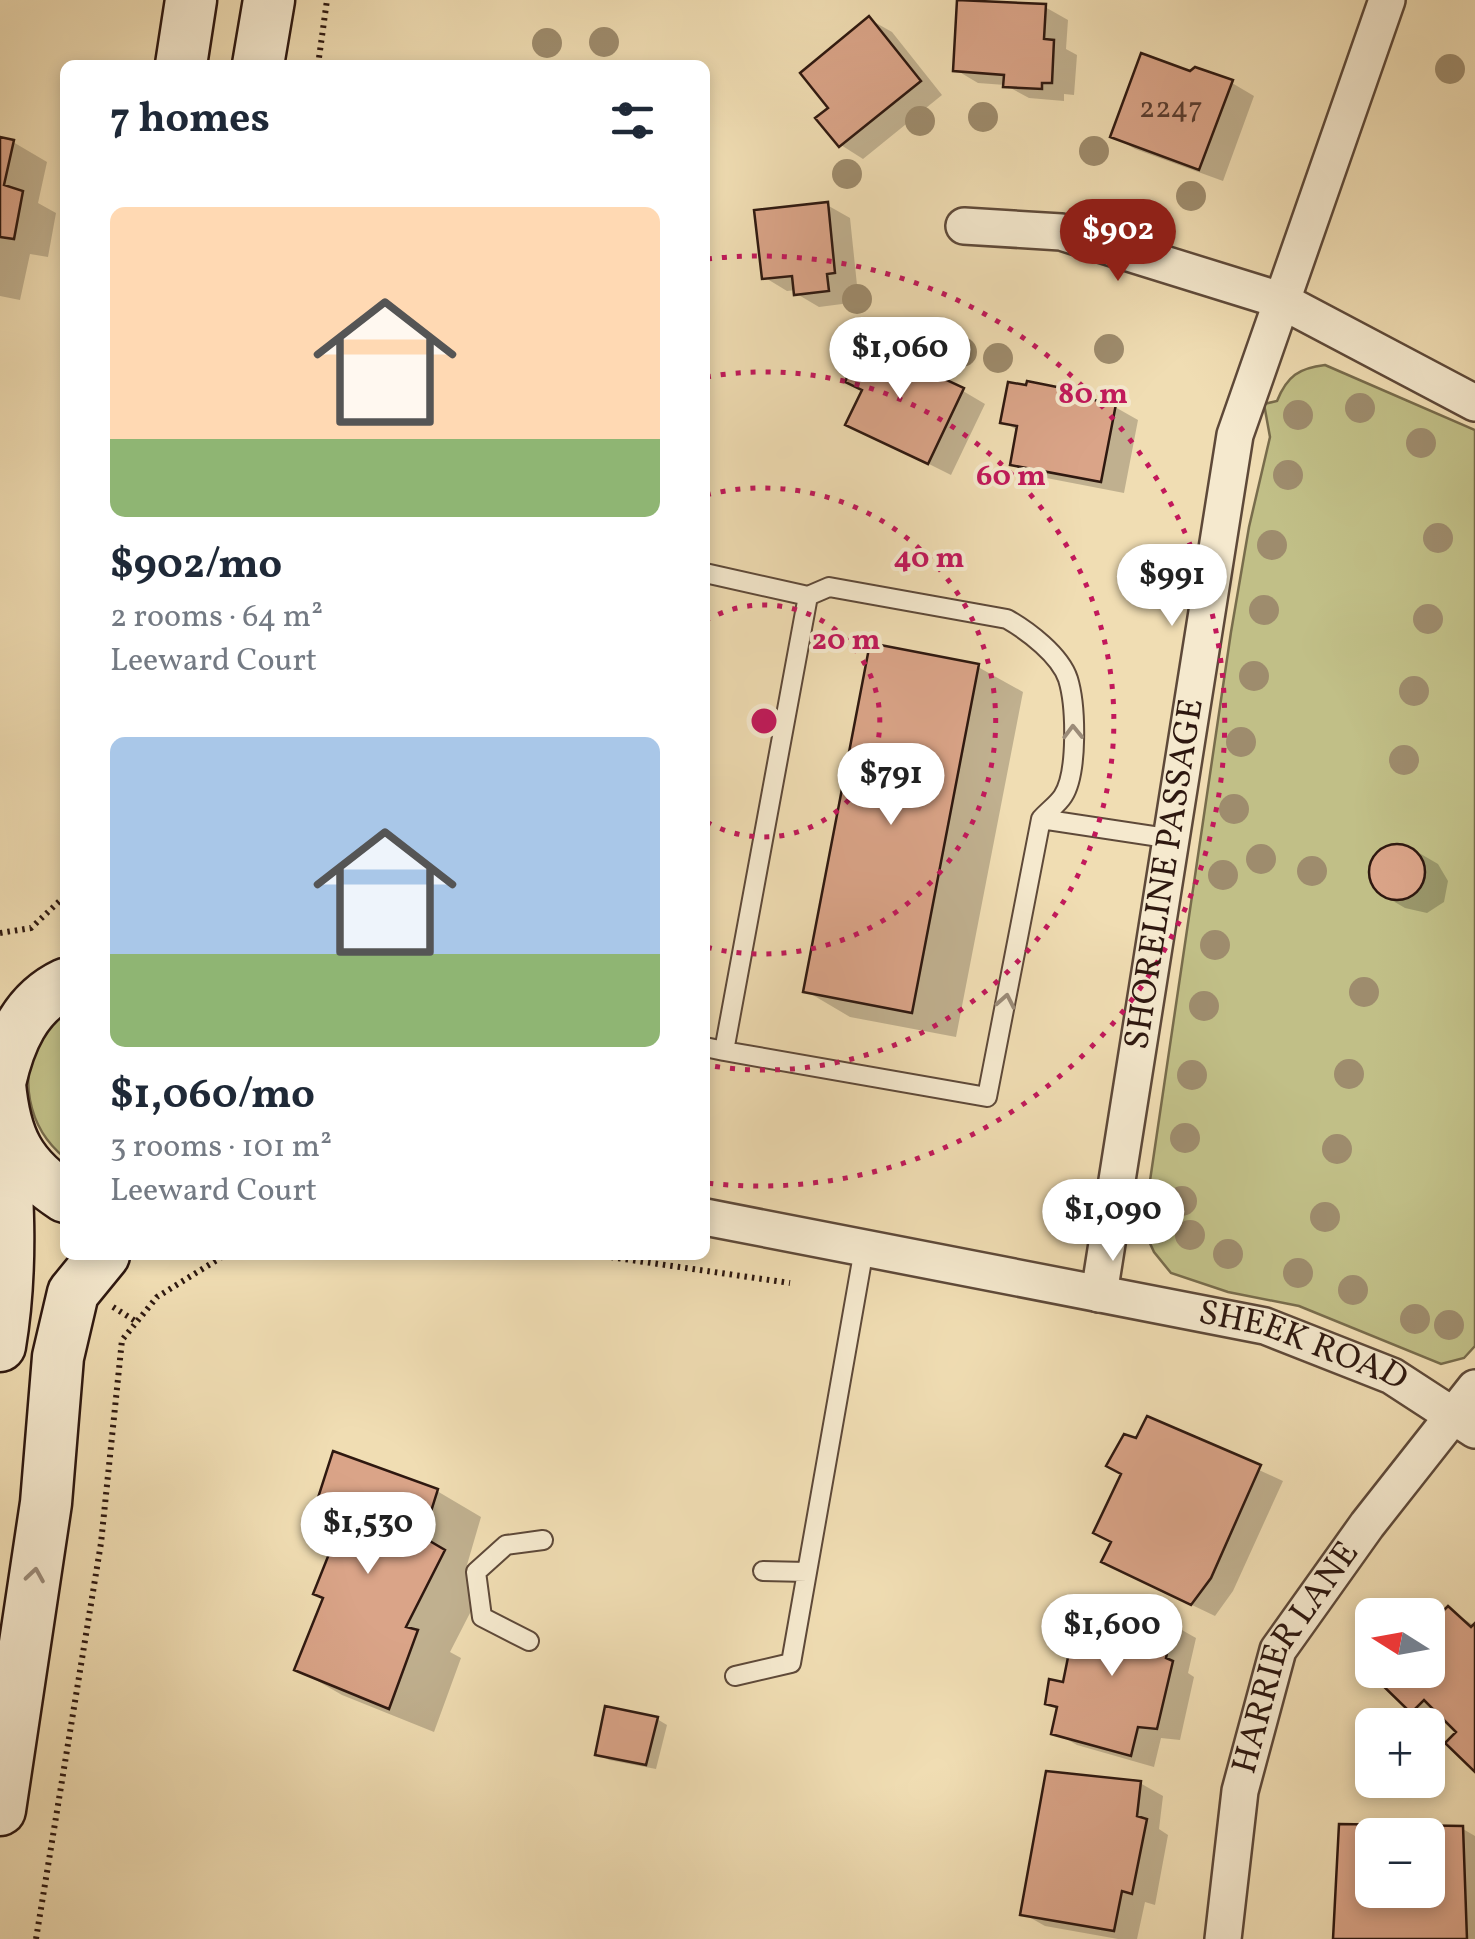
<!DOCTYPE html>
<html lang="en">
<head>
<meta charset="utf-8">
<style>
  body { margin:0; font-family:Vollkorn,serif; background:#f6f6f7; color:#1f2937; height:100vh; display:flex; flex-direction:column; font-size:38px; white-space:nowrap }
  * { box-sizing:border-box; margin:0 }
  p { font-size:32px; color:#747a83 }
  .icon { flex:none; width:55px; height:55px; fill:none; stroke:currentColor; stroke-width:2; stroke-linecap:round; stroke-linejoin:round }
  .map { position:relative; flex:1; overflow:hidden }
  .details { position:absolute; left:60px; top:60px; width:650px; height:1200px; display:flex; flex-direction:column; background:#fff; border-radius:15px; box-shadow:0 5px 15px #0003 }
  .details>* { flex:none }
  .needle { width:65px; rotate:281deg }
  .tools { position:absolute; left:1355px; top:1598px; display:grid; gap:20px }
  .tools a { display:grid; place-items:center; width:90px; height:90px; border-radius:15px; background:#fff; box-shadow:0 5px 15px #0003; font-size:50px }
  .price { position:absolute; translate:-50% -85px; padding:0 22px; border-radius:35px; background:#fff; color:#222; font-size:32px; line-height:65px; filter:drop-shadow(0 2px 5px #0008) }
  .price::after { content:''; position:absolute; left:50%; top:60px; width:30px; height:22px; margin-left:-15px; background:inherit; clip-path:polygon(0 0,100% 0,50% 100%) }
  .price.active { background:#8f2418; color:#fff }
  ul { padding:0; list-style:none }
  li { display:grid; align-content:center; gap:20px; height:530px; padding:0 50px }
  li span { display:grid; place-items:center; height:310px; border-radius:15px; color:#555 }
  li>.icon { margin-inline-start:auto }
  span .icon { width:180px; height:180px; fill:#fffc; stroke-width:1 }
  li b { font-size:42px }
  h2 { display:flex; justify-content:space-between; align-items:center; height:120px; padding:0 50px; font-size:42px }
  .map>svg:first-child { display:block }
</style>
</head>
<body>
<div class="map">
<svg width="1475" height="1939" viewBox="0 0 1475 1939">
  <rect width="100%" height="100%" fill="#f0ddb3"/>
  <filter id="stains"><feTurbulence type="fractalNoise" baseFrequency=".002" numOctaves="4"/><feColorMatrix values="0 0 0 0 .2 0 0 0 0 .09 0 0 0 0 .02 0 0 0 .5 -.17"/></filter>
  <radialGradient id="worn" r=".72"><stop offset=".6" stop-color="#630" stop-opacity="0"/><stop offset="1" stop-color="#630" stop-opacity=".3"/></radialGradient>
  <path fill="#c1bf87" stroke="#786c4c" stroke-width="2.5" d="M1325,365L1475,430V1346L1464,1358L1441,1364L1299,1306L1228,1292L1171,1273L1154,1252L1143,1228L1231,632L1249,527L1270,437L1264,404L1277,401C1287,376 1299,368 1325,365Z
    M65,1010V1158C28,1128 16,1075 43,1034C49,1026 58,1018 65,1010Z"/>
  <path fill="#0003" fill-rule="evenodd" d="M1045,7L1068,20L1066,49L1077,55L1074,95L1064,94V101L1029,98L1005,85L978,83L956,70Z
    M869,19L892,32L942,95L863,159L841,145L832,108Z
    M1190,74L1232,83L1254,96L1223,181L1135,149L1113,136Z
    M0,139L13,142L47,162L38,203L56,213L48,257L30,254L20,300L0,296Z
    M827,205L850,218L857,285L849,286L850,303L819,307L797,294L796,290L787,291L764,277Z
    M1061,390L1077,399L1115,407L1138,420L1124,493L1036,476L1013,463L1019,431L1003,422Z
    M963,391L985,404L951,475L849,424Z
    M978,667L1023,692L956,1037L850,1017L806,991Z
    M1392,845L1414,850L1438,864L1448,881L1444,902L1427,913L1405,908L1381,894L1371,880L1375,858Z
    M1148,1419L1283,1481L1233,1591L1215,1616L1127,1574L1114,1542Z
    M437,1491L481,1517L467,1565L488,1578L450,1652L461,1658L434,1732L342,1695L297,1669L325,1598L334,1548L309,1534Z
    M1448,1609L1475,1626V1769L1459,1732L1443,1716L1435,1724L1412,1711L1389,1670H1428V1630Z
    M1173,1625L1196,1638L1188,1673L1194,1677L1180,1740L1161,1738L1154,1767L1077,1745L1054,1732L1059,1710L1048,1703L1065,1685Z
    M657,1719L667,1725L656,1769L609,1760L598,1754Z
    M1140,1783L1163,1796L1159,1829L1168,1835L1155,1905L1145,1902L1137,1939H1118L1045,1926L1022,1913Z
    M1341,1826L1463,1829L1475,1836V1939H1336ZM1372,1835H1428V1890H1372Z"/>
  <path fill="#daa488" stroke="#2e1810" stroke-width="2.5" fill-rule="evenodd" d="M957,0L1046,4L1044,39L1054,40L1052,83H1042V89L1003,87L1004,75L953,71Z
    M869,16L921,81L839,147L815,118L828,108L800,73Z
    M1141,53L1190,71L1195,67L1233,80L1199,170L1110,137Z
    M0,137L14,140L4,185L23,191L14,239L0,237Z
    M828,202L835,273L827,274L829,291L794,295L792,276L762,279L754,210Z
    M863,341L964,388L928,464L845,425L862,390L845,382Z
    M1027,381L1062,388L1060,398L1076,401L1078,397L1116,404L1101,482L1010,465L1017,426L1000,423L1008,382L1026,385Z
    M870,643L979,664L912,1013L803,992Z
    M1369 872a28 28 0 1 1 56 0a28 28 0 1 1-56 0Z
    M1147,1416L1261,1465L1211,1578L1191,1605L1101,1562L1111,1542L1093,1533L1121,1474L1106,1466L1124,1434L1136,1438Z
    M333,1451L438,1489L423,1537L445,1550L406,1627L418,1630L389,1709L294,1670L323,1598L313,1594L333,1544L306,1535Z
    M1079,1603L1174,1623L1166,1658L1173,1661L1157,1729L1138,1727L1131,1756L1051,1734L1057,1707L1045,1704L1049,1679L1063,1682Z
    M1448,1606L1471,1627L1475,1623V1772L1445,1743L1456,1732L1424,1700L1411,1713L1376,1679L1385,1670H1428V1626Z
    M605,1706L658,1717L646,1765L595,1755Z
    M1046,1771L1141,1781L1137,1816L1147,1819L1132,1894L1122,1891L1114,1931L1020,1915Z
    M1339,1824L1463,1826L1467,1939H1333ZM1372,1835H1428V1890H1372Z"/>
  <g fill="none" stroke-linecap="round" stroke-linejoin="round">
    <defs>
      <path id="lane" d="M705,573L808,596L724,1051L705,1047
        M1041,819L1173,839
        M724,1051L987,1097L1041,819C1048,811 1058,804 1063,796C1078,773 1076,705 1068,679C1060,655 1028,631 1007,619L829,587L808,596
        M763,1571L807,1572
        M529,1641L482,1617L476,1572L506,1545L543,1540
        M735,1676L791,1663L864,1249"/>
      <g id="street">
        <path d="M964,226L1061,232L1280,300L1475,403"/>
        <path id="s1" d="M705,1217L1265,1326L1392,1376L1475,1430"/>
        <path id="s2" d="M1099,1294L1235,435L1387,0"/>
        <path id="s3" d="M1223,1939L1240,1791L1278,1650L1367,1525L1475,1388"/>
      </g>
      <path id="secondary" d="M181,65L191,0
        M258,65L269,0
        M0,1083C9,1042 25,1003 65,984
        M0,1084C5,1138 19,1167 65,1197
        M0,1346C13,1269 8,1197 3,1120
        M0,1810L46,1503L58,1357L73,1293L104,1255"/>
    </defs>
    <use href="#lane" stroke="#5e4939" stroke-width="22"/>
    <use href="#street" stroke="#5e4939" stroke-width="40"/>
    <use href="#secondary" stroke="#2e1810" stroke-width="55"/>
    <path stroke="#2e1810" stroke-width="6" stroke-dasharray="2.5 5" stroke-linecap="butt" d="M318,65L327,0
      M0,933L31,928L65,896
      M596,1255L790,1283
      M113,1307L137,1322
      M36,1939L101,1543L122,1340L157,1297L225,1255"/>
    <use href="#lane" stroke="#f5e9ce" stroke-width="18"/>
    <use href="#street" stroke="#f5e9ce" stroke-width="35"/>
    <use href="#secondary" stroke="#f5e9ce" stroke-width="50"/>
  </g>
  <g fill="#9e8c6d">
    <circle cx="604" cy="42" r="15"/>
    <circle cx="547" cy="43" r="15"/>
    <circle cx="1450" cy="69" r="15"/>
    <circle cx="983" cy="117" r="15"/>
    <circle cx="920" cy="121" r="15"/>
    <circle cx="1094" cy="151" r="15"/>
    <circle cx="847" cy="174" r="15"/>
    <circle cx="1191" cy="196" r="15"/>
    <circle cx="857" cy="299" r="15"/>
    <circle cx="1109" cy="349" r="15"/>
    <circle cx="962" cy="352" r="15"/>
    <circle cx="998" cy="358" r="15"/>
    <circle cx="1360" cy="408" r="15"/>
    <circle cx="1298" cy="415" r="15"/>
    <circle cx="1421" cy="443" r="15"/>
    <circle cx="1288" cy="475" r="15"/>
    <circle cx="1438" cy="538" r="15"/>
    <circle cx="1272" cy="545" r="15"/>
    <circle cx="1264" cy="610" r="15"/>
    <circle cx="1428" cy="619" r="15"/>
    <circle cx="1254" cy="676" r="15"/>
    <circle cx="1414" cy="691" r="15"/>
    <circle cx="1241" cy="742" r="15"/>
    <circle cx="1404" cy="760" r="15"/>
    <circle cx="1234" cy="809" r="15"/>
    <circle cx="1261" cy="859" r="15"/>
    <circle cx="1312" cy="871" r="15"/>
    <circle cx="1223" cy="875" r="15"/>
    <circle cx="1215" cy="945" r="15"/>
    <circle cx="1364" cy="992" r="15"/>
    <circle cx="1204" cy="1006" r="15"/>
    <circle cx="1349" cy="1074" r="15"/>
    <circle cx="1192" cy="1075" r="15"/>
    <circle cx="1185" cy="1138" r="15"/>
    <circle cx="1337" cy="1149" r="15"/>
    <circle cx="1182" cy="1201" r="15"/>
    <circle cx="1325" cy="1217" r="15"/>
    <circle cx="1190" cy="1235" r="15"/>
    <circle cx="1228" cy="1254" r="15"/>
    <circle cx="1298" cy="1273" r="15"/>
    <circle cx="1353" cy="1290" r="15"/>
    <circle cx="1415" cy="1319" r="15"/>
    <circle cx="1449" cy="1325" r="15"/>
  </g>
  <defs><path id="oneway-chevron" d="M-2-3.5L2.5 0L-2 3.5" fill="none" stroke-width="1.6" stroke-linecap="round" stroke-linejoin="round" transform="scale(2.5)"/></defs>
  <g stroke="#9b8b78">
    <use href="#oneway-chevron" transform="translate(1073 732) rotate(-91)"/>
    <use href="#oneway-chevron" transform="translate(1006 1001) rotate(-79)"/>
    <use href="#oneway-chevron" transform="translate(35 1575) rotate(-81)"/>
  </g>
  <g fill="none" stroke="#c2185b" stroke-width="5" stroke-dasharray="5 10">
    <path d="M705 621A116 116 0 1 1 705 821"/>
    <path d="M706 495A233 233 0 1 1 706 947"/>
    <path d="M706 377A349 349 0 1 1 706 1065"/>
    <path d="M707 259A465 465 0 1 1 707 1183"/>
  </g>
  <g text-anchor="middle" dominant-baseline="central" stroke-width="8" stroke-linejoin="round" paint-order="stroke">
    <g font-size="30" fill="#593b2e">
      <text x="1171" y="109">2247</text>
    </g>
    <g font-size="35" fill="#2e1810" stroke="#f5e9ce">
      <text stroke="none"><textPath href="#s2" startOffset="425">SHORELINE PASSAGE</textPath></text>
      <text stroke="none"><textPath href="#s1" startOffset="612">SHEEK ROAD</textPath></text>
      <text stroke="none"><textPath href="#s3" startOffset="295">HARRIER LANE</textPath></text>
    </g>
  </g>
  <circle cx="764" cy="721" r="15" fill="#c2185b" stroke="#f5e9ce" stroke-width="5"/>
  <g font-size="30" text-anchor="middle" font-weight="bold" fill="#c2185b" stroke="#f5e9ce" stroke-width="8" stroke-linejoin="round" paint-order="stroke">
    <text x="1093" y="403">80 m</text>
    <text x="1011" y="485">60 m</text>
    <text x="929" y="567">40 m</text>
    <text x="846" y="649">20 m</text>
  </g>
  <rect width="100%" height="100%" filter="url(#stains)"/>
  <rect width="100%" height="100%" fill="url(#worn)"/>
</svg>
<div class="tools">
<a><svg class="needle" viewBox="-14 -14 28 28"><path d="M0-13l5 13h-10z" fill="#e53935"/><path d="M0 13l5-13h-10z" fill="#747a83"/></svg></a>
<a>+</a>
<a>−</a>
</div>
<b class="price active" style="left:1118px;top:284px">$902</b>
<b class="price" style="left:900px;top:402px">$1,060</b>
<b class="price" style="left:1172px;top:629px">$991</b>
<b class="price" style="left:891px;top:828px">$791</b>
<b class="price" style="left:1113px;top:1264px">$1,090</b>
<b class="price" style="left:368px;top:1577px">$1,530</b>
<b class="price" style="left:1112px;top:1679px">$1,600</b>
<section class="details">
<h2>7 homes<svg class="icon" aria-label="filters" viewBox="0 0 24 24"><path d="M4 7h16M4 17h16"/><circle cx="9" cy="7" r="2"/><circle cx="15" cy="17" r="2"/></svg></h2>
<ul>
<li><span style="background:linear-gradient(#ffd9b3 75%,#8fb573 0)"><svg class="icon" aria-label="home" viewBox="0 0 24 24"><path d="M3 11l9-7 9 7M6 9v11h12V9"/></svg></span><div><b>$902/mo</b><p>2 rooms · 64 m²</p><p>Leeward Court</p></div></li>
<li><span style="background:linear-gradient(#a9c7e8 70%,#8fb573 0)"><svg class="icon" aria-label="home" viewBox="0 0 24 24"><path d="M3 11l9-7 9 7M6 9v11h12V9"/></svg></span><div><b>$1,060/mo</b><p>3 rooms · 101 m²</p><p>Leeward Court</p></div></li>
</ul>
</section>
</div>
</body>
</html>
